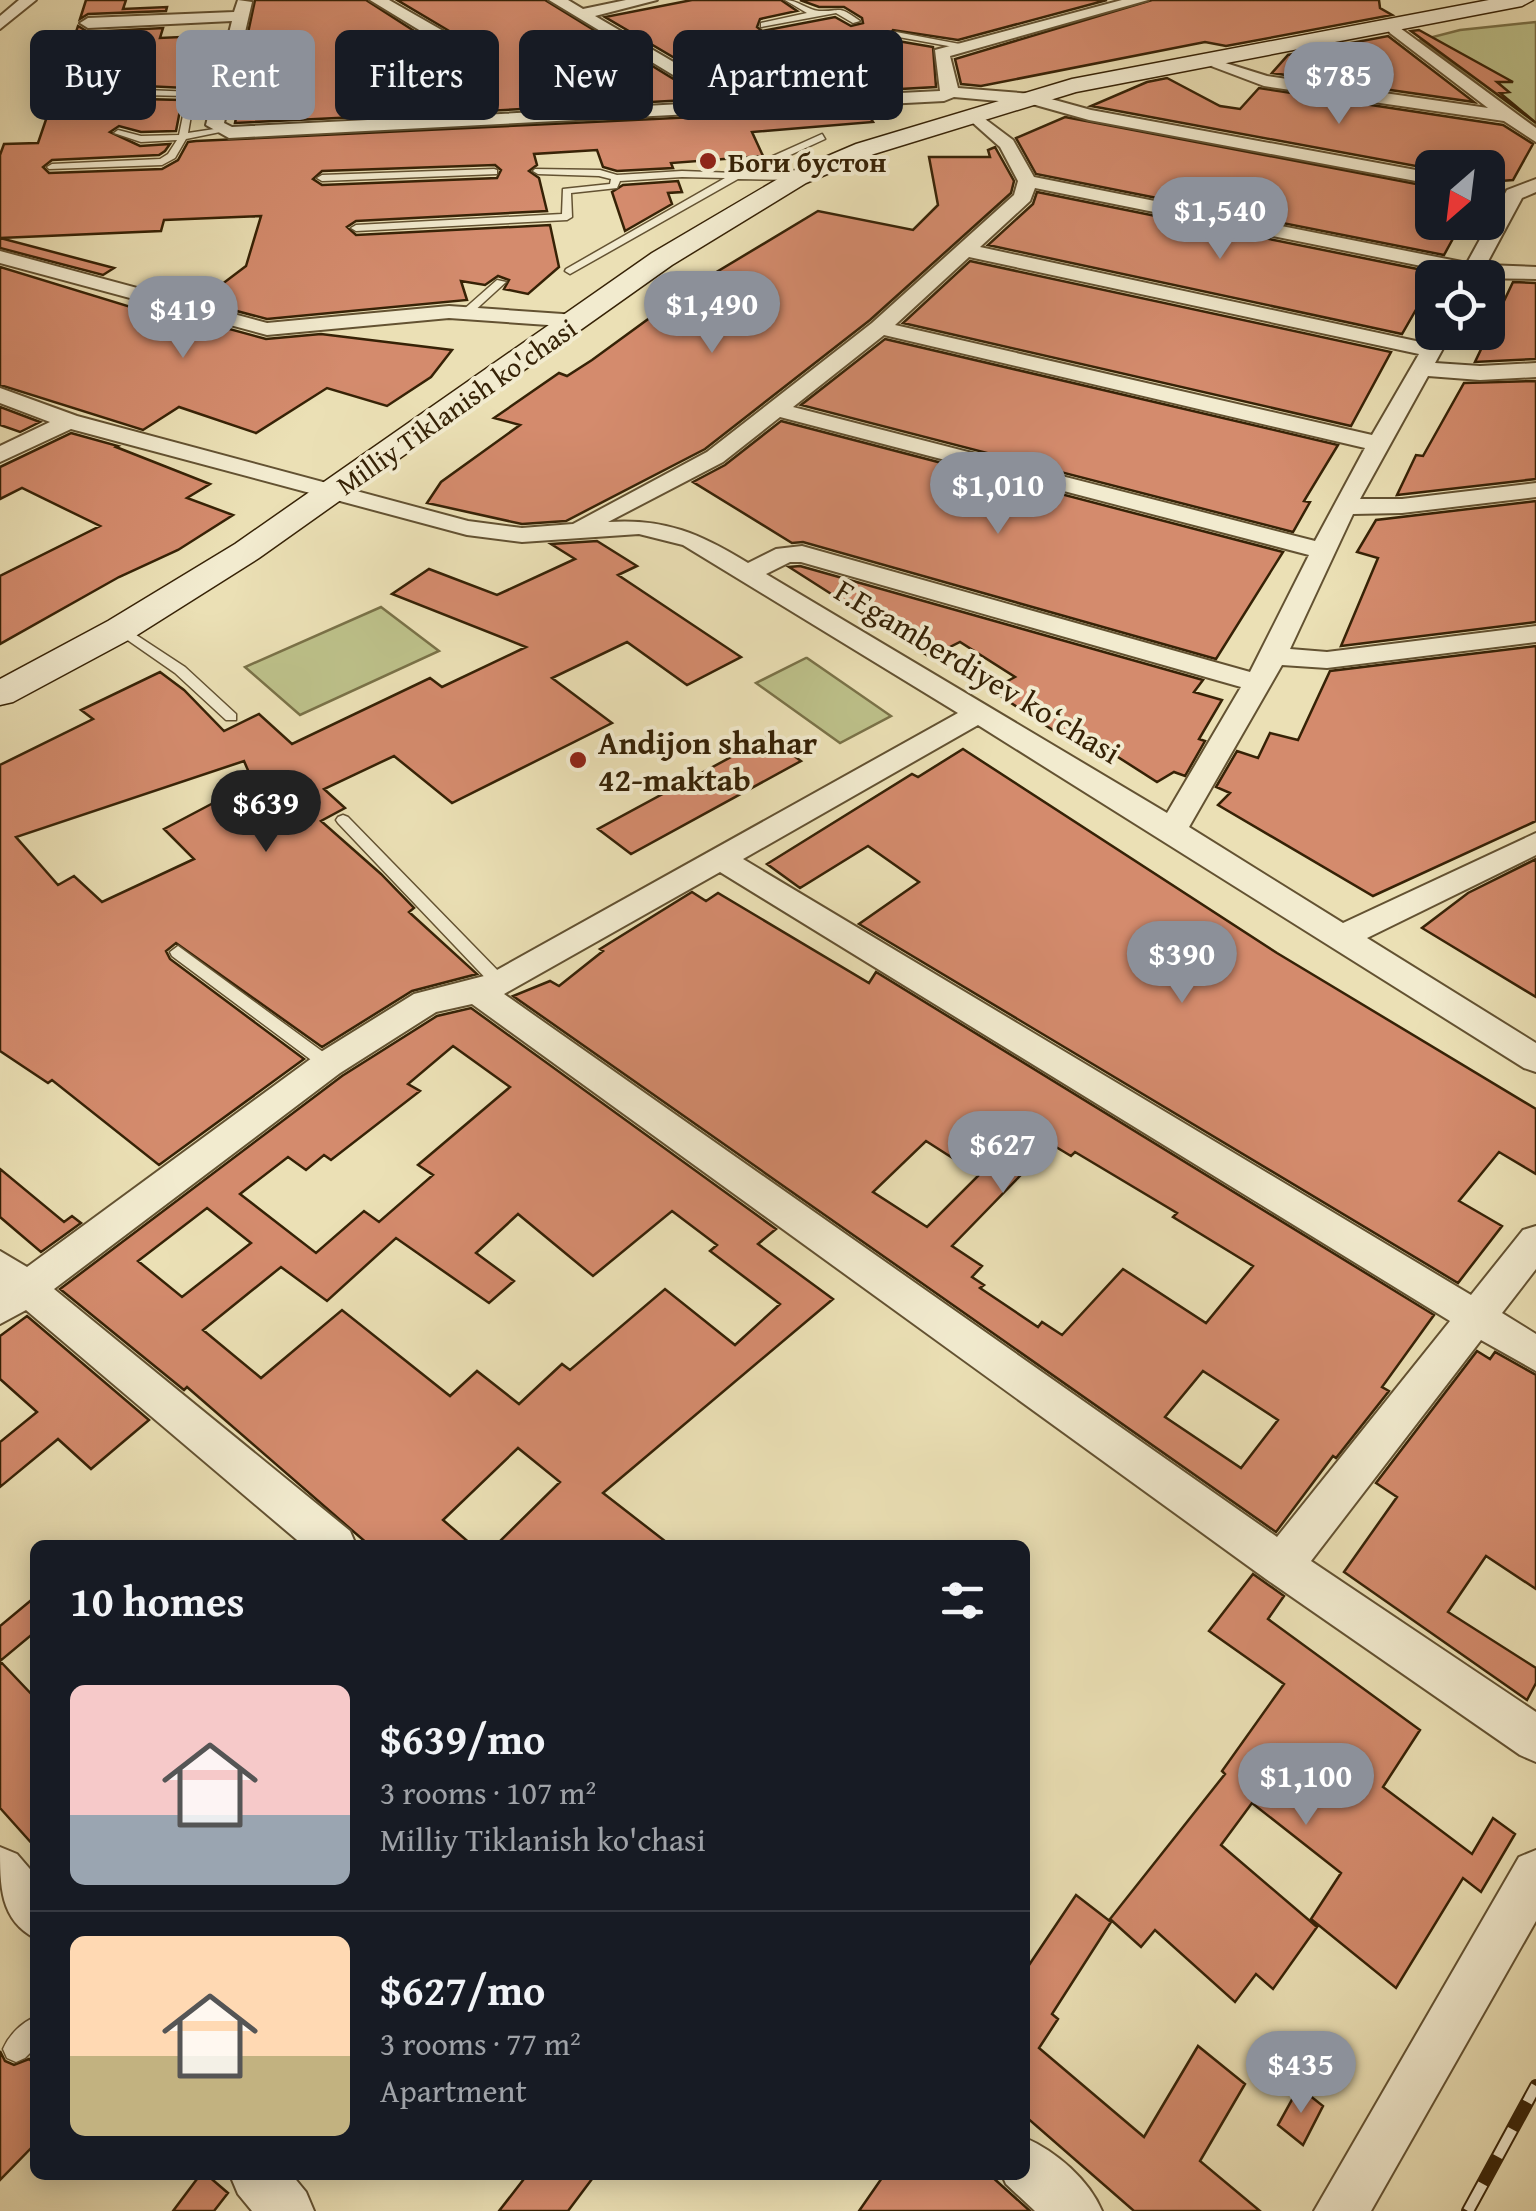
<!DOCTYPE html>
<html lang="en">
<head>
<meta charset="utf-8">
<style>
  body { margin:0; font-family:"Gentium Book Plus",serif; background:#20242c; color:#f1f3f6; height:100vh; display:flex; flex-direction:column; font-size:38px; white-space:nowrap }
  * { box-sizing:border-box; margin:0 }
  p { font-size:32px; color:#9ea1a6 }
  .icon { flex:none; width:55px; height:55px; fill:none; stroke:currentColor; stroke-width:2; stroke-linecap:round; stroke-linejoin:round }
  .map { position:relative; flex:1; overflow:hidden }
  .details { position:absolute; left:30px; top:1540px; width:1000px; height:640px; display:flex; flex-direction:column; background:#171b24; border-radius:15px; box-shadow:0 5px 25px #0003 }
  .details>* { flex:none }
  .hud { position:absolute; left:30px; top:30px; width:1000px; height:90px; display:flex; gap:20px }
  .needle { width:65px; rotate:208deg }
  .fabs { position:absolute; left:1415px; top:150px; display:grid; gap:20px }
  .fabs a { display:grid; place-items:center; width:90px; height:90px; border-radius:15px; background:#171b24; box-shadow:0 5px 25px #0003; font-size:50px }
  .price { position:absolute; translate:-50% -85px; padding:0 22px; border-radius:35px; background:#8c9099; color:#fff; font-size:32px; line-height:65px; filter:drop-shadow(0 2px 5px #0008) }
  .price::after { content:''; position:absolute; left:50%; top:60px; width:30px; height:22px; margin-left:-15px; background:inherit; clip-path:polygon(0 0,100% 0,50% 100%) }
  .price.current { background:#222; color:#fff }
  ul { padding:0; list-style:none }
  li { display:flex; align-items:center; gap:30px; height:250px; padding:0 40px }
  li+li { border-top:2px solid #363941 }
  li span { display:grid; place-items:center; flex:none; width:280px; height:200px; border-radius:15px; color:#555 }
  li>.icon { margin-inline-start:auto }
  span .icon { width:120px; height:120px; fill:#fffc; stroke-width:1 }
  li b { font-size:42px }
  h2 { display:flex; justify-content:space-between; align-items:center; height:120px; padding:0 40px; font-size:42px }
  .pill { padding:0 35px; border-radius:15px; background:#171b24; box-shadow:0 5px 25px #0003; font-size:35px; line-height:90px }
  .pill.current { background:#8c9099; color:#fff }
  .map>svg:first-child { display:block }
</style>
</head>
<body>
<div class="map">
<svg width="1536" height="2211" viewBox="0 0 1536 2211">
  <rect width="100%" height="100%" fill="#ebe0b5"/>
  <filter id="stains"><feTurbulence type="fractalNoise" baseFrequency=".002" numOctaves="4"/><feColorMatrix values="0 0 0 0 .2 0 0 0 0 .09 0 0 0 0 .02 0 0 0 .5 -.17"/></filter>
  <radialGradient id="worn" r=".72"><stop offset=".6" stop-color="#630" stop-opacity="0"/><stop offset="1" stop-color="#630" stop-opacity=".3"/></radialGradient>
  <path fill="#bdc18a" stroke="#7a7248" stroke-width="2.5" d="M1536,22V129L1421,40L1460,30Z
    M381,607L439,651L300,715L245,667Z
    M806,658H807L891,716L840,743L756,683Z"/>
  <path fill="#d48b6d" stroke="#362206" stroke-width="2.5" fill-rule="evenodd" d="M86,0H126L123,9L167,7L166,11L88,14L80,19Z
    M255,0H366L436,45L461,112L235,123L245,75H239Z
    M397,0H545L706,99L486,111L456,35Z
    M692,0H781L797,11L760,19L757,27L762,31L835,17L851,26L863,23L862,18L844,7H819L800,0H1107L958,40L893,30L889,36L892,40L933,47L936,87L864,91L844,72L794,43L786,42L782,46L784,53L845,92L741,97L605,17Z
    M1152,0H1379L1380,8L1392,15L1226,46L1205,42L981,86L961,84L955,59Z
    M78,26L88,32L163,28L160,38L225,35L214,76L188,77L186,88L145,86L139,93L142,99L182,100L176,131L141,132L119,126L110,132L140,146L170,144L165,151L159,155L52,160L43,167L49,173L162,169L178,160L188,142L196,141L865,109L873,122L752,132L763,156L671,163L673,168L617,171L603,167L597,150L534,154L537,165L529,171L539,178L547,211L356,221L347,227L356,235L550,225L559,267L528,294L504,289L509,280L498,276L485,285L461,281L467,300L267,319L180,296L201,284L217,288L246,266L261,216L164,220L161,231L0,238V155L4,144L38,143ZM495,165L501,170L497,178L322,185L313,179L322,171Z
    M1419,30L1513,82H1497L1509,92L1500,93L1536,123L1411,31Z
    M1388,36L1474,102L1272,73L1288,55Z
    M1167,78L1220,106L1240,109L1259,88L1503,125L1533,144L1513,180L1488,182V168L1432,169L1091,106L1147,82Z
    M1065,117L1432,187V222H1462L1444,255L1036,174L1016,138Z
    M995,147L1014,181L1011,193L870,320L705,449L566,521L522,524L427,503L441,482L520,425L494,418L559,373L567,376L592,360L655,314L650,312L818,211L913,230L938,205L929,157H990L988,150Z
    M678,181L682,192L668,193L672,204L625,231L612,192L623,185Z
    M1037,192L1437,273L1402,334L988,245L1033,204Z
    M0,238L114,268L103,275L0,248Z
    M970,261L1391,352L1351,426L903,323Z
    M0,267L150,313L156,309L266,339L321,334L452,350L431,377L387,406L327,388L256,433L179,407L143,430L0,385Z
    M1513,282L1536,283V359L1475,362Z
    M885,339L1338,445L1304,501L1310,502L1293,532L801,405Z
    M1536,381V479L1397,495L1416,455L1423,456L1464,383Z
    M0,407L40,422L20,432L0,425Z
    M781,421L1283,552L1216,659L803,542L792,543L693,482L725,465Z
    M71,433L118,446L116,447L210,484L187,498L233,515L178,550L119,577L0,644V576L100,526L22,488L0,499V467Z
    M1536,501V622L1341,646L1378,558L1357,552L1376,520Z
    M597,541L637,566L618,575L741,657L687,685L627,642L552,678L612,723L452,803L394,756L324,789L345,808L321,821L381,874L414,908L409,912L477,974L412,991L322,1047L176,943L166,951L170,959L304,1059L159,1165L52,1080L48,1083L0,1051V765L93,719L81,710L160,672L184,690L224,731L259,714L292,744L430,678L442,687L526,647L392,594L429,569L497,595L575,559L551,544ZM244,761L253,782L164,829L194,859L102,902L74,876L58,885L16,837Z
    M800,566L1203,680L1194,692L1222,700L1199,739L1205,741L1185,776L1174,772L1157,782L1085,736L1073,743L991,690L1015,677L960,642L930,657L789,567Z
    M1536,646V821L1373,896L1218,805L1230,793L1216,787L1237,751L1258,758L1270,733L1298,740L1330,671Z
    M768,737L801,761L631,854L598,829Z
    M963,749L1277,953L1536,1109V1174L1499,1152L1459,1201L1502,1226L1458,1283L859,924L919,882L868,846L800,888L767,864L912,774L918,777Z
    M1536,859V997L1422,928L1468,893Z
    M692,892L706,901L718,893L869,983L876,972L1434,1315L1382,1387L1389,1391L1336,1458L1333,1456L1276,1532L513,996L550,981L559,986L603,951L600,949ZM926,1141L979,1175L927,1227L873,1192ZM1051,1144L1071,1156L1075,1152L1177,1213L1173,1217L1253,1266L1206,1323L1123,1269L1062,1335L1042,1322L1038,1327L980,1288L984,1285L972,1277L982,1266L952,1246ZM1203,1371L1278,1420L1241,1468L1165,1417Z
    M471,1008L776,1229L758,1244L833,1299L603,1493L670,1545H496L560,1482L518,1448L443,1520L472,1545H369L187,1387L184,1390L60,1289L342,1076L437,1016ZM453,1046L510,1087L418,1165L433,1175L379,1222L364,1211L316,1253L240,1194L288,1157L306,1170L324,1155L331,1160L420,1091L408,1084ZM207,1208L251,1243L182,1297L138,1261ZM672,1211L717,1245L710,1251L780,1304L735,1345L665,1289L570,1370L562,1364L519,1404L477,1371L450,1396L342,1310L261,1378L203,1330L281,1267L327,1301L396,1238L489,1303L514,1281L476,1253L518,1214L593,1276Z
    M0,1169L64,1222L72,1216L81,1223L41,1252L0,1217Z
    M27,1316L149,1420L91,1469L58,1439L0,1487V1442L37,1412L0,1379V1336Z
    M1477,1351L1490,1359L1495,1352L1536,1375V1589L1486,1556L1448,1612L1536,1668V1683L1527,1700L1344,1572L1397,1497L1376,1483Z
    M1253,1574L1284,1596L1268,1619L1420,1730L1383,1787L1472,1854L1493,1818L1515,1834L1481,1892L1463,1878L1396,1988L1311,1919L1341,1873L1252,1803L1221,1845L1317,1927L1273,1989L1256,1974L1235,2002L1155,1930L1141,1947L1110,1919L1225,1774L1222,1771L1284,1684L1209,1631Z
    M35,1597V1632L0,1661L35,1698V1847L0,1808V1626Z
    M1076,1895L1111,1922L1052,2014L1058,2019L1039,2048L1144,2137L1198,2046L1245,2084L1200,2161L1260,2211H1134L1025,2116V1971Z
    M0,2051L5,2061L14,2065L29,2059L35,2064V2144L0,2180Z
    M1299,2087L1323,2106L1303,2145L1278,2125Z
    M200,2175H207L228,2193L214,2211H173Z
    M527,2175H595L568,2211H499Z
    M884,2175H990L1030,2211H859Z"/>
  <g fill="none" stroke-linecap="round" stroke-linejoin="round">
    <defs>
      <path id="lane" d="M785,0C798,0 807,10 819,11C843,12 836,4 860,21L853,23L836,13L761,27V23L807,13Z
        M896,32L965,45L969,47L965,49L893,36Z
        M786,46H792L842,75L868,100L861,102L836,79L786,50Z
        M145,90L195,92L188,133L221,128L225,131L186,139L175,158L162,165L49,169L47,167L52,164L160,159L168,154L177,140L141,142L114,133L118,130L141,136L179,135L187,96L142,95Z
        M822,134L825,139L749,174L797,175L802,178L800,180L738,179L570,274L565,271L566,269L725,178L682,177L620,181L617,188L571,193L572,217L567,220L356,231L351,228L356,225L562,214L563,189L610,184L611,179L599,176L538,174L533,171L535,169L600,170L617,175L682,171L735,173Z
        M494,169L497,170V174L322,181L317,178L322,175Z
        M497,280L506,282L471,314H463V310Z
        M121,625L185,667L236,714V720H226L175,673L116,632L114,629Z
        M343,815L348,817L506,979L508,983L506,987H494L338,823L336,820L338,817Z
        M178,946L334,1060L337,1064L334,1068H322L172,956L170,952Z
        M35,2017V2048L25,2058L16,2062L7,2058L3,2049C9,2035 21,2023 35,2017Z"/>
      <path id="street" d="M19,0H36L0,29V16Z
        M238,0L252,2L224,123L232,127L466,115L439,42L370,0H389L452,36L483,115L718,102L549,0H568L583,9L626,0H657L595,16L740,101L940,91L935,50L1122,0H1148L950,56L958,88L1033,94L1091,110L1432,173V184L1089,120L1032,104L954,97L944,101L229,138L206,125L232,21L88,28L80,23L88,18L234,12Z
        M1396,25L1536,128V142L1504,121L1264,86L1211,66L1219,61L1267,76L1488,108L1390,33L1388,30Z
        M973,110L1013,140L1034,177L1467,263L1507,190L1536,179V192L1522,198L1486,265L1536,267V279L1459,278L1461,274L1035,188L1030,201L980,247L1425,343L1432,330L1452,332L1435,363L1480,366L1536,363V377L1480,380L1428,376L1360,499H1402L1536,483V497L1402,513L1353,514L1290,649L1327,652L1536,626V642L1327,668L1282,665L1189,827L1343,923L1536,833V855L1367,938L1536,1043V1072L1524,1068L978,725L743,859L1471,1295L1523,1230L1536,1226V1269L1502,1313L1536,1334V1371L1481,1340L1311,1561L1536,1712V1762L1520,1755L1266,1579L472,1004L436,1012L340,1073L54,1289L350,1531L356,1545H303L26,1310L0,1324V1251L27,1267L316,1055L414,994L488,975L958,713L683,545L639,534L522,542L467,535L71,429L0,462V446L50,422L0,403V388L77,416L468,521L522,528L573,524L707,452L872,323L1014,195L1018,181L1000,147L964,115ZM969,257L1419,354L1372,435L895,325ZM884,335L1365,448L1315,541L793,407ZM780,417L1309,555L1250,672L802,546L776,549L748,563C701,534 665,518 608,522L723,462ZM790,562H801L1241,687L1167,813L766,574ZM720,872L1450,1321L1277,1537L504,994Z
        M0,251L267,323L449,306L577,315L588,321L577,327L449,318L267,335L0,263Z
        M0,1847L17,1854L35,1875V1938C0,1920 0,1886 0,1847Z
        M1536,1850V1921L1371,2211H1314L1519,1857Z
        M1025,2138C1056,2151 1089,2180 1102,2211H1035L1006,2184L1002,2175H1025Z
        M230,2175H292L306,2192L314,2211H252L238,2194Z"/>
      <path id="secondary" d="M1489,0H1533L1522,6L1076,92L874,154L806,183L672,265L259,558L134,637L13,702L0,705V679L108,621L235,544L652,253L788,173L856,144L1072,79Z"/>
    </defs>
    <use href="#lane" stroke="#635232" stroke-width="3"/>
    <use href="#street" stroke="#635232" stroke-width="4"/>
    <use href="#secondary" stroke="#362206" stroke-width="3"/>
    <path stroke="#362206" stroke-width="4" stroke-dasharray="1 2.5" stroke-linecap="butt" d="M836,52L861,40"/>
    <use href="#lane" fill="#f2ebcf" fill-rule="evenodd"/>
    <use href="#street" fill="#f2ebcf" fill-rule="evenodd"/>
    <use href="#secondary" fill="#f2ebcf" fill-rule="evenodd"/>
    <defs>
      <path id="rail" d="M1468,2211L1536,2086"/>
    </defs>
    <use href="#rail" stroke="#362206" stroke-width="14"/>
    <use href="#rail" stroke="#f2ebcf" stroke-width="10" stroke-dasharray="31" stroke-linecap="butt"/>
  </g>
  <g fill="#8f2418" stroke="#f2ebcf" stroke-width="4">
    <circle cx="708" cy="161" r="10"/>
    <circle cx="578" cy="760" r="10"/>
  </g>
  <g text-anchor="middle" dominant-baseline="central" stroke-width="8" stroke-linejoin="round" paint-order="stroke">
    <g font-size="28" font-weight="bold" fill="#362206" stroke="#f2ebcf" text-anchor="start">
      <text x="728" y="161">Боги бустон</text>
    </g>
    <g font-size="28" fill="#362206" stroke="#f2ebcf">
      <text transform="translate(456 406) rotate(-35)">Milliy Tiklanish ko'chasi</text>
    </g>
    <g font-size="32" fill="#362206" stroke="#f2ebcf">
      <text transform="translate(978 671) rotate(31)">F.Egamberdiyev kо‘chasi</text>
    </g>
    <g font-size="32" font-weight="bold" fill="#362206" stroke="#f2ebcf" text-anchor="start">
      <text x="598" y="742">Andijon shahar<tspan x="598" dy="37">42-maktab</tspan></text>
    </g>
  </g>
  <rect width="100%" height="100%" filter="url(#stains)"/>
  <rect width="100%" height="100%" fill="url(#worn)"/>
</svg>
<div class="fabs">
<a><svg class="needle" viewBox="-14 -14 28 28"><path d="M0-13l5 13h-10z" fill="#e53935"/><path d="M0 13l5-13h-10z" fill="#9ea1a6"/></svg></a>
<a><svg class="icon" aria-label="locate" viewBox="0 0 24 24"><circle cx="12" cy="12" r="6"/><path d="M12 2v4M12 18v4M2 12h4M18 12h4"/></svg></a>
</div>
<b class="price" style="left:1339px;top:127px">$785</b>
<b class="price" style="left:1220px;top:262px">$1,540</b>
<b class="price" style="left:712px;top:356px">$1,490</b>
<b class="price" style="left:183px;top:361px">$419</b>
<b class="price" style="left:998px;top:537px">$1,010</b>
<b class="price current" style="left:266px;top:855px">$639</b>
<b class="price" style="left:1182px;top:1006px">$390</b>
<b class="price" style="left:1003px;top:1196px">$627</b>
<b class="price" style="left:1306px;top:1828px">$1,100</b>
<b class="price" style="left:1301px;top:2116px">$435</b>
<div class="hud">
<a class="pill">Buy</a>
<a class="pill current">Rent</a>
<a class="pill">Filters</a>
<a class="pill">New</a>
<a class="pill">Apartment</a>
</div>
<section class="details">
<h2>10 homes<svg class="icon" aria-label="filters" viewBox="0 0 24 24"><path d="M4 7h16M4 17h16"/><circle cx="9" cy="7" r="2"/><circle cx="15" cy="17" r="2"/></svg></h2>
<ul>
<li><span style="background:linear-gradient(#f6c9c9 65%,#9aa5b1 0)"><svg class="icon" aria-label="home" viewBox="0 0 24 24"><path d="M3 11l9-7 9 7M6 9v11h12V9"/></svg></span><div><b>$639/mo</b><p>3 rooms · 107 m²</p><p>Milliy Tiklanish ko'chasi</p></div></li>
<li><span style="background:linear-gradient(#ffd9b3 60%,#c2b280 0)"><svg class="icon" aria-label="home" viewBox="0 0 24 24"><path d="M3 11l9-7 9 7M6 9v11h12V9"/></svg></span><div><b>$627/mo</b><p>3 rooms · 77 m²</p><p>Apartment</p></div></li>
</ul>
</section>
</div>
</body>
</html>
